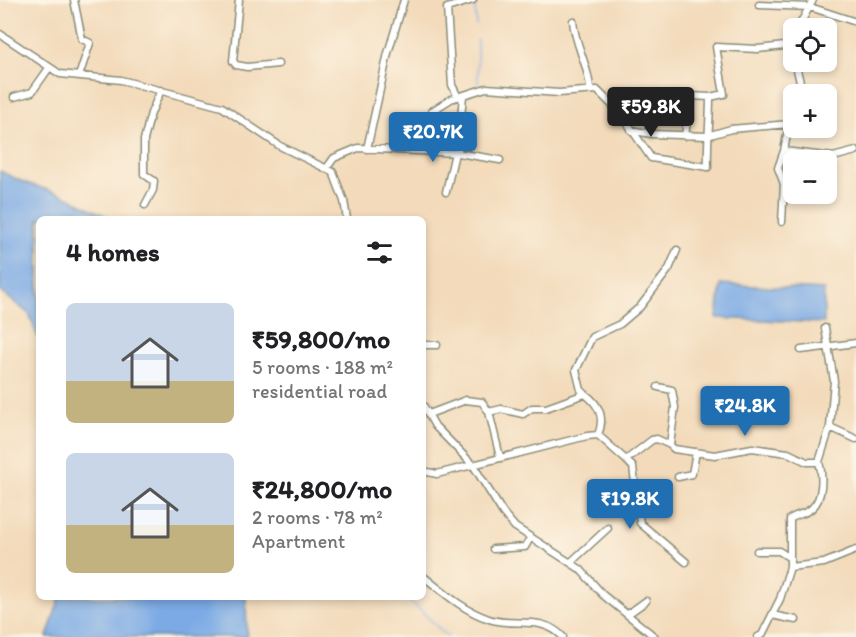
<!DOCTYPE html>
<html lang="en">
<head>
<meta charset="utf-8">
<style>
  body { margin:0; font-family:Itim,sans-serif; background:#f6f6f6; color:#202124; height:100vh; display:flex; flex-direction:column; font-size:22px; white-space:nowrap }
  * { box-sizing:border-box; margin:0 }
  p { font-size:20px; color:#757577 }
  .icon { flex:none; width:33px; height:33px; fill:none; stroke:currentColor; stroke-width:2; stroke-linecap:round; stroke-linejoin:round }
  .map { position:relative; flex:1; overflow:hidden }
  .drawer { position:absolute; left:36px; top:216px; width:390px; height:384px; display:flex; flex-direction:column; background:#fff; border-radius:9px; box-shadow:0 3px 9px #0003 }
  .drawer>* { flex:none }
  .tools { position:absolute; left:783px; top:18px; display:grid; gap:12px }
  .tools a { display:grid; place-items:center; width:54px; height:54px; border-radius:9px; background:#fff; box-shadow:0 3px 9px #0003; font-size:30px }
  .price { position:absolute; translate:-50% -51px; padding:0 14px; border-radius:6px; background:#1f6fb2; color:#fff; font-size:20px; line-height:39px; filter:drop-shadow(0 2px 3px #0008) }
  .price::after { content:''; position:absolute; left:50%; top:36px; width:18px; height:14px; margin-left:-9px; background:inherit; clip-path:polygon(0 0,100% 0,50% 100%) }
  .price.selected { background:#222; color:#fff }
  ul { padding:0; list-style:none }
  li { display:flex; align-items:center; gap:18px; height:150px; padding:0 30px }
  li span { display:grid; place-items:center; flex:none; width:168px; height:120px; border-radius:9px; color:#555 }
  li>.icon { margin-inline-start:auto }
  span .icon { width:72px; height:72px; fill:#fffc; stroke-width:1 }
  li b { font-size:26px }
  h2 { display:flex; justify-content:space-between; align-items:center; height:72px; padding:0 30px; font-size:26px }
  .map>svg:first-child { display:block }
</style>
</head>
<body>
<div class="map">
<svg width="856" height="637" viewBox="0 0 856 637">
  <rect width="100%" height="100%" fill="#fcf5e5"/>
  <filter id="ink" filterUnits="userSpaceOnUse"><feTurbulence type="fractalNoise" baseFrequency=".0167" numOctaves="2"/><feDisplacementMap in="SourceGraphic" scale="12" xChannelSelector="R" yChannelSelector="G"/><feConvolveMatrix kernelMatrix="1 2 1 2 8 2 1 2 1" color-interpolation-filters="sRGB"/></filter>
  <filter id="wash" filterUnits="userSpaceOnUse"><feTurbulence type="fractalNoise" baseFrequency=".008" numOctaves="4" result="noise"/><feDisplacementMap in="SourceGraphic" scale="24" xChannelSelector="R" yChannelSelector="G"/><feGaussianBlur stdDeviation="1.35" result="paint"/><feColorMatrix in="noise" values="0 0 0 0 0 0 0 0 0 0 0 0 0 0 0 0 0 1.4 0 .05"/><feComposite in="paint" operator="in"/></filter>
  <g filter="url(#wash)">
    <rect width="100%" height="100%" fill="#f3daba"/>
    <path fill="#7baae5" stroke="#4d748c" stroke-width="1.5" d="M0,171L23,182L64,195L112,219H39V340L29,314L0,291Z
      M721,284L824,290V323L717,318Z
      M60,597H246L247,637H47Z"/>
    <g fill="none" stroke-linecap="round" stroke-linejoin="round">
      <path stroke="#7baae5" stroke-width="1.5" d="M475,5L476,25
        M477,40L478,83
        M402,597L416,606L448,637"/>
    </g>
  </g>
  <g filter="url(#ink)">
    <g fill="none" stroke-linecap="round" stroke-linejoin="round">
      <defs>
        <path id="street" d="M74,0L82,39L90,43L79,76
          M239,0L233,61L236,65L247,67L278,64
          M759,5L810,7L856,22
          M573,21C575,46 589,65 590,89
          M798,28L813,0
          M0,34L60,74L121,80L222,107L280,146L333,172L344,201L347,219
          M795,62L803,94
          M14,97L32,92L49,68
          M458,97L452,85L447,8L473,0
          M432,111L451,99L486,88L559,93L597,90L622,115L651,158L708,167C707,143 710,121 710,97L724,94L716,47L758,49L794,45
          M789,124L794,114
          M631,130L651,134L707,136L731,129L789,124L784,151L833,157L856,151
          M685,136L690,96L710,97
          M367,149L388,53L404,0
          M458,153L500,160
          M326,169L334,158L358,148L458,153L463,95
          M446,192L455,153
          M145,205L153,190L154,181L144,174V140L151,113L161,90
          M782,222L784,184L778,168L784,151
          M825,328L834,381L830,427
          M423,345H437
          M801,350L856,343
          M658,387L672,390L675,407L670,445L674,449L715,455L752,448L788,453L807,462H819L830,427L856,439
          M585,394L581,390L576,370L592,337L620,324L640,307L669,269L677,250
          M423,405L435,426L473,465L503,513L515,527L580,569L603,595L655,637
          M489,412L500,457
          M598,435L626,460L652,440L657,439L670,445
          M626,460L633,467L640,523L686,562
          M423,471L437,474L587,436L598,435C605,418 600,405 585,394L546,408H532L523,414L501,409L489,412L482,402L466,400L429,414
          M678,477L692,474L696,452
          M493,549L525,547L530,538
          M757,551H779L790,558
          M571,562L608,528
          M790,567L824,563L856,550
          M423,576C443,592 464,611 489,619C514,628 542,614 563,637
          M628,614L646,601
          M772,615L796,620
          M758,637L762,635L780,599L790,567V519C797,514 806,514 812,508C823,499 823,475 819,462"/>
      </defs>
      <use href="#street" stroke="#898c77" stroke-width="9"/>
      <use href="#street" stroke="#fff" stroke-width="6"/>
    </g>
  </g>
</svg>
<div class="tools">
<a><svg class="icon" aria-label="locate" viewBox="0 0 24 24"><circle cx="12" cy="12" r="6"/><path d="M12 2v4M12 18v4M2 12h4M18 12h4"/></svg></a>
<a>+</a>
<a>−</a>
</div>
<b class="price selected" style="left:651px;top:138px">₹59.8K</b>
<b class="price" style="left:433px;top:163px">₹20.7K</b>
<b class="price" style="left:745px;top:437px">₹24.8K</b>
<b class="price" style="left:630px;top:530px">₹19.8K</b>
<section class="drawer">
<h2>4 homes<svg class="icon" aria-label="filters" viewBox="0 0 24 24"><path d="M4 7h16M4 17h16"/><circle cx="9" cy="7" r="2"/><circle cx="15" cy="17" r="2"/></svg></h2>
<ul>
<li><span style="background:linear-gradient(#c9d6e8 65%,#c2b280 0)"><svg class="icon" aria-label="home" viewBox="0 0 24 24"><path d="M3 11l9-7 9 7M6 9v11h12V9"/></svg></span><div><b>₹59,800/mo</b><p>5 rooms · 188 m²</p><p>residential road</p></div></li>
<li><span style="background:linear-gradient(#c9d6e8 60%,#c2b280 0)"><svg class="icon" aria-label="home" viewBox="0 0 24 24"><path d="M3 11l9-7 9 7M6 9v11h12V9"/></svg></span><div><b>₹24,800/mo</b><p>2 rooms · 78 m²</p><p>Apartment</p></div></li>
</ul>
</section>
</div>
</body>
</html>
